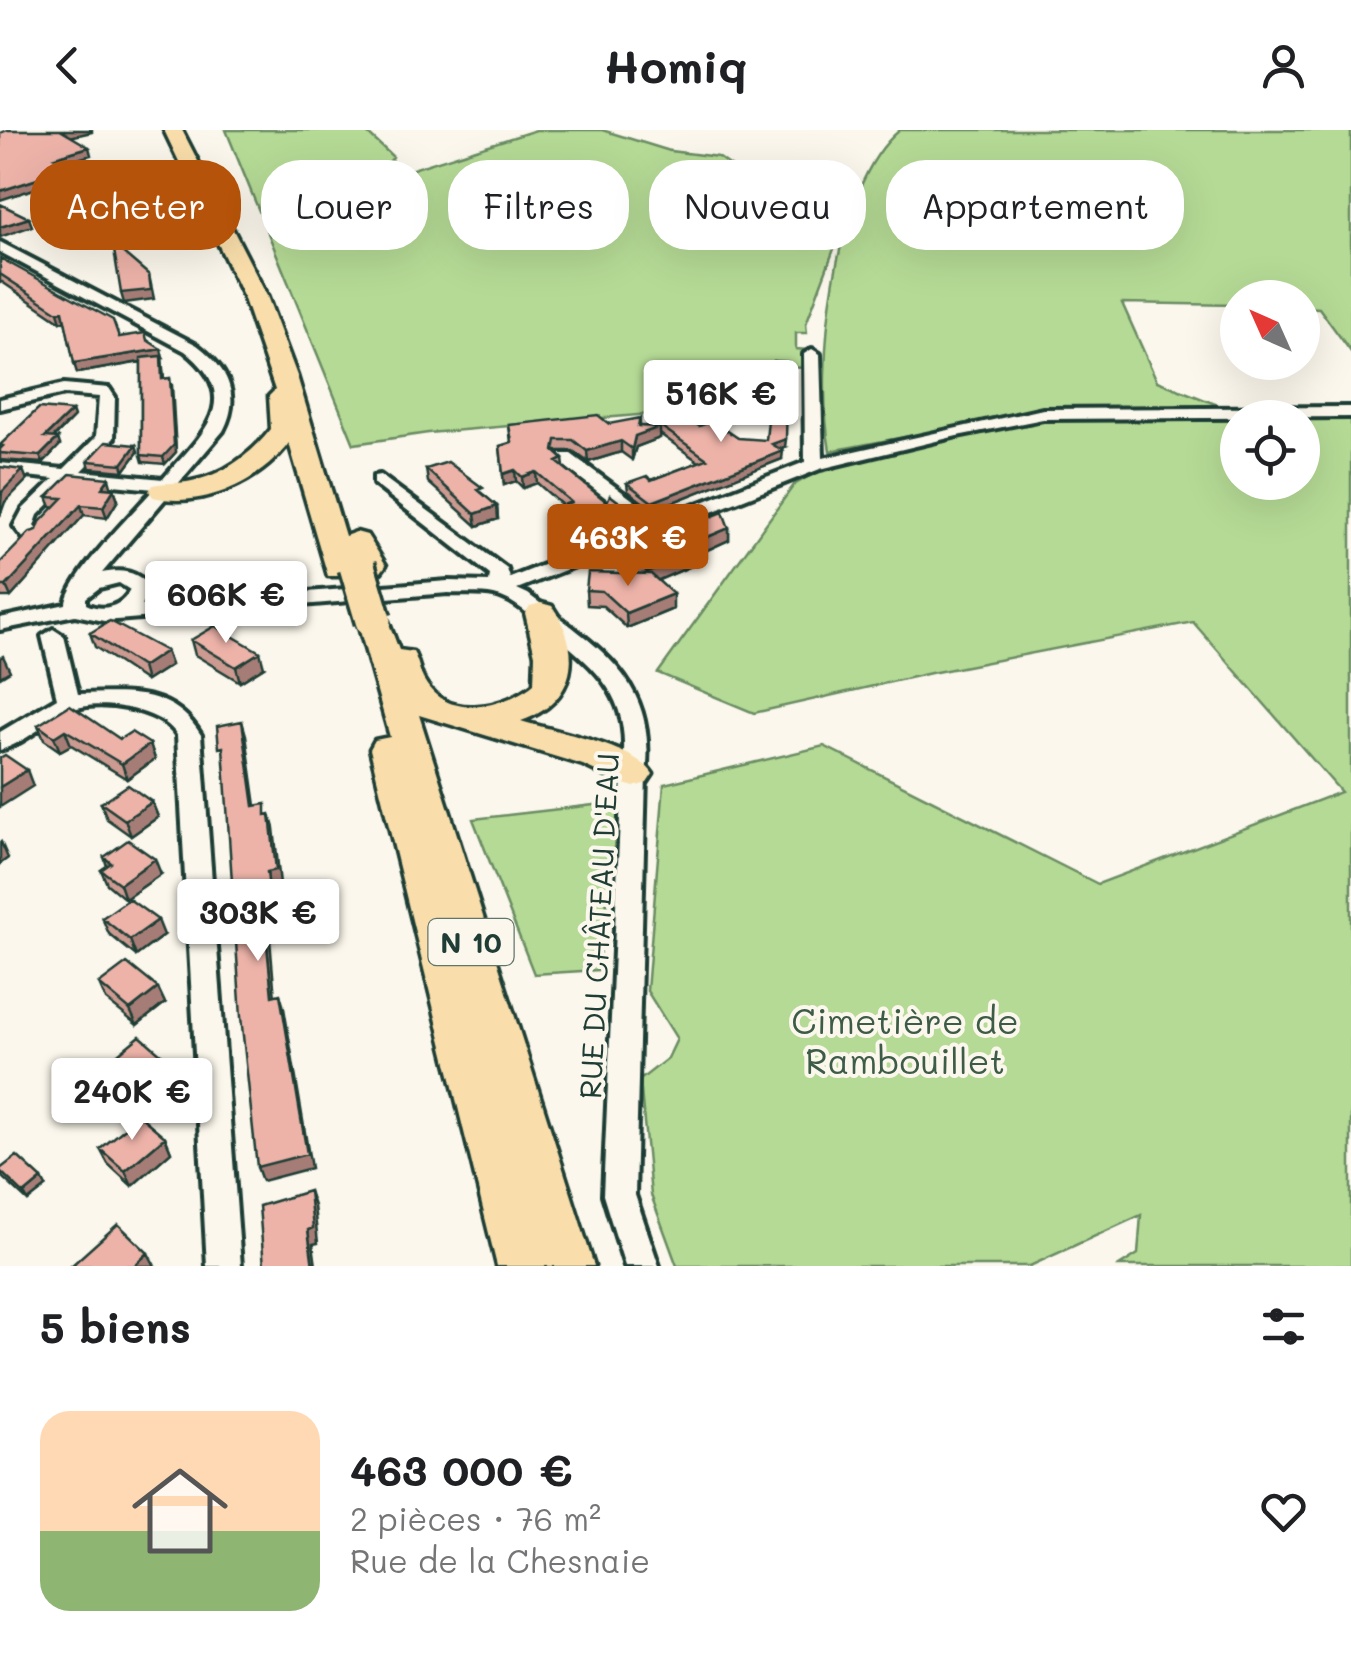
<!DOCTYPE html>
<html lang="fr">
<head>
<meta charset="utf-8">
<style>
  body { margin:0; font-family:Mali,sans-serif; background:#f6f6f6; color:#202124; height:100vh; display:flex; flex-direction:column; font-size:38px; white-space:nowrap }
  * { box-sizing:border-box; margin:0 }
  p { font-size:32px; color:#757577 }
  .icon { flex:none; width:55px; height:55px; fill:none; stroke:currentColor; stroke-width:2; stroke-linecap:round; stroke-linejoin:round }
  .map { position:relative; height:1136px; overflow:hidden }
  .sheet { display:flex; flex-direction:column; background:#fff; flex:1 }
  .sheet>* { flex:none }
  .guide { position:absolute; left:30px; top:30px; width:1292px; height:90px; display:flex; gap:20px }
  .needle { width:65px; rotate:315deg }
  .buttons { position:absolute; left:1220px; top:150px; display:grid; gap:20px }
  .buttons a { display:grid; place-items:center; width:100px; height:100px; border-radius:50%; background:#fff; box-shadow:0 10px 40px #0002; font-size:50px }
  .price { position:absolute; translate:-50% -85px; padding:0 22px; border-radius:10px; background:#fff; color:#222; font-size:32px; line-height:65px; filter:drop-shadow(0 2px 5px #0008) }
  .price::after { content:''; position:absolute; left:50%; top:60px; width:30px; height:22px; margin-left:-15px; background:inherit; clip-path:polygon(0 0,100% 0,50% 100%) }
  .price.current { background:#b45309; color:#fff }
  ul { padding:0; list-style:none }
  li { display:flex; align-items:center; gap:30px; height:250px; padding:0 40px }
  li span { display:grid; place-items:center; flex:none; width:280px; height:200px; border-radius:30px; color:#555 }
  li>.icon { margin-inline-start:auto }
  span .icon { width:120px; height:120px; fill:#fffc; stroke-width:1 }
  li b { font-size:42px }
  h2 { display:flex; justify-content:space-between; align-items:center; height:120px; padding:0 40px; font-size:42px }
  .pill { padding:0 35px; border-radius:40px; background:#fff; box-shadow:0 10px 40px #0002; font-size:35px; line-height:90px }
  .pill.current { background:#b45309; color:#fff }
  header { display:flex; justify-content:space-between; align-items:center; height:130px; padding:0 40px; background:#fff; font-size:45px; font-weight:700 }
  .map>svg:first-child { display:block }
</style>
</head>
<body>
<header><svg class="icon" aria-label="back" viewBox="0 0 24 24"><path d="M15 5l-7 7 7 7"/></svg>Homiq<svg class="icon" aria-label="person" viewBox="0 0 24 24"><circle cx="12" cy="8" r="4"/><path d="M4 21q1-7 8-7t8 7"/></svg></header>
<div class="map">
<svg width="1351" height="1136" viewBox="0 0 1351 1136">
  <rect width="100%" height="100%" fill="#fbf7ec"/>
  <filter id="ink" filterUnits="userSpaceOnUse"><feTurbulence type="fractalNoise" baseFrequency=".01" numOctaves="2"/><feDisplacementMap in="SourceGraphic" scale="20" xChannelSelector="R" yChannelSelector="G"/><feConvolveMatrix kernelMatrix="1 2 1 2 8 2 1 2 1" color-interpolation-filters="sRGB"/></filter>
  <g filter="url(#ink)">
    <path fill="#b5da95" stroke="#6a8c64" stroke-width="2.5" fill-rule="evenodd" d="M226,0H364L393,27L384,39L394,45L536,0H602L670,21L718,27L732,37L850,76L806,194L807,203H796V219L807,220L809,237L711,243L725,273L720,278L428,303L354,314Z
      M900,0H1351V222L1319,178L1303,177L1302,168H1238L1237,175L1122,173L1157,251L1228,279L1351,280V1136H1119L1138,1124L1141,1085L1030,1136H677L651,1065L640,950L668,928L677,909L647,861L664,654L824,616L1098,754L1341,662L1193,492L931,543L754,583L658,543L794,355L820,340L1042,281L830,321C815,239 832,55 900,0ZM1238,288H1302V352H1238Z
      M620,672L598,840L534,844L473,689Z"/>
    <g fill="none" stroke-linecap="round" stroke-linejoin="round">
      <defs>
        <path id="minor" d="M0,112L197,215C227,238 242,265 223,301L102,443C123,439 137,441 151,458L142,475L448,451L489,452L490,445L374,354V346L380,345L507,439L510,448L643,396L559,332V324H571L659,389L805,332L804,224L812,219L820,224L823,328L1043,279L1351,277V287L1043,289L957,306L820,339L517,459L528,464C596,516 658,548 646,644L635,1065L659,1136H625L603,1065L622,644C633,568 601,542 546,498C530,486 514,469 494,465C480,462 463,464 448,463L104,491L75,485L0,500V488L66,474C69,446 132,384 154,359L72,351L38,385L34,396L41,405L38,409H24L14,396L23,379L54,349L0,343V333L64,339L96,307L99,267L64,264L0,279V269L64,254L109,258L115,267L114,308L82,341L163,349C200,306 247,270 185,221L0,122ZM119,453L130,460C122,477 103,482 86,474V468L99,458Z
          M53,499L64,506L78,564C128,563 172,557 201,605L241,1136H207L177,605C161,578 95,568 69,581C46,592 25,613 0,620V602L57,568L42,506Z"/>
        <path id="primary" d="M164,0H182L267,166L297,246L345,406L356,402L367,405L386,435L381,442H359L352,431L355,439L350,446H328L289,313C260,352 202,379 153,367L149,361L153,355C166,352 179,354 192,351C223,345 252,324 271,299L269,266L275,260L243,166Z
          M541,473L552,476C584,522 576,572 521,591C553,601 636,616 653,644L647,653L634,657L621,653L583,635L419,585L594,1136H497L370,619L375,610L390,607L357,490L361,483H385L399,520L413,522C419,532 419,543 425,552C448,591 506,577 534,554L535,525L525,483L530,476Z"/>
      </defs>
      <use href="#minor" stroke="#1f3d34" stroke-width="8"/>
      <use href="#primary" stroke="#1f3d34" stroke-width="7"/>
      <use href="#minor" fill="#fbf7ec" fill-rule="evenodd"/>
      <use href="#primary" fill="#f9deab" fill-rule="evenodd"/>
      <defs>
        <path id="primary-bridge" d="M357,436L373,490"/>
      </defs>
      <use href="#primary-bridge" stroke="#1f3d34" stroke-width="42" stroke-linecap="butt"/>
      <use href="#primary-bridge" stroke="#f9deab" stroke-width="35"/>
    </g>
    <path fill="#cc9a91" stroke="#1f3d34" stroke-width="2.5" d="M0,128L119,207L147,210L163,228H162L164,249L172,255L176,322L165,334L143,332L141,325V232L77,243L65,190L61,192L2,152L0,153Z
      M74,287L54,308L60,315L43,333L0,330V315Z
      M609,294L659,297V295L699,296L738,308L785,317L779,319L782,329L653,380L628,361L627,353L651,350L699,332L660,304V308L636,317L632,330L621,322L588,332L573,321H556L563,329L564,337L607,372L627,378L628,389L570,411L549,392L548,381L563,376L537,353L523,358L516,351L504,355L500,316L511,313L509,295Z
      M136,315L138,322L124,341L90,338L88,331Z
      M426,339L484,365L497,376L498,389L477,396L428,352Z
      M114,359L118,370L107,388L84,385L11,467H0V433L37,400L54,378L51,377L47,367Z
      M729,398V410L694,426V435L658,450L673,479L627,498L603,476L587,475L586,460L635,444L625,434V421Z
      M90,503L166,521L171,535L146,551L95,517Z
      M191,510L264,537L240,552L195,525Z
      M38,595L150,614L155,629L127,649L71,615L60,621L44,610Z
      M152,672L158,687L131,706L107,689L101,673Z
      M104,727L161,744L125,769L107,754L101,740L107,736Z
      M102,788L164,805L136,826L109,804Z
      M99,854L165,873L137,895L106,870Z
      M162,925L169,940L132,971L110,952L102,937Z
      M165,1007L171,1022L132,1056L108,1034L100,1019Z
      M0,1042L46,1057L28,1071L3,1048Z"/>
    <path fill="#a67d76" stroke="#1f3d34" stroke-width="2.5" d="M65,0H92V2L65,8L62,1Z
      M89,17L91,25L58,35L55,27Z
      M78,36L80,44L0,70V61Z
      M29,88L32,96L0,107V97Z
      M149,145L154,169L124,173L121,163Z
      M63,181L66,190L61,192L58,182Z
      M161,219L163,228H162L164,256L162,228L77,243L74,233Z
      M170,248L176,322L165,334L163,327Z
      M72,281L74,287L47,314L45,307Z
      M640,288V299L660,297V308L636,317L632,330V319Z
      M58,308L60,315L43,333L40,326Z
      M786,309L785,317L771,322L772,314Z
      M621,311V322L588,332L587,321Z
      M136,315L138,322L124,341L122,334Z
      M783,321L782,329L653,380L652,372Z
      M23,340L27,350L5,372L0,386L2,362Z
      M515,340L516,351L504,355L503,344Z
      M536,342L537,353L523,358L522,347Z
      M109,348L112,359L102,358Z
      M114,359L118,370L107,388L103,377Z
      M81,375L84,385L11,467L6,456Z
      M497,376L498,389L477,396L475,384Z
      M627,378L628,389L570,411L569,400Z
      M729,398V410L694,426V435L647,455V442L686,416Z
      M673,464V479L627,498L626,483Z
      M166,521L171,535L146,551L142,537Z
      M260,522L264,537L240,552L236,537Z
      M3,526L10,541L0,547V528Z
      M242,591L246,605L258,690L254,676Z
      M65,600L71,615L60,621L54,607Z
      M150,614L155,629L127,649L122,634Z
      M27,640L33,656L0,677V657Z
      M152,672L158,687L131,706L125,690Z
      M270,684L274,698L280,754L272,756L277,807L270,809L276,880L272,866L265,795Z
      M1,712L8,728L0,734V713Z
      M155,729L161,744L125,769L120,754Z
      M158,790L164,805L136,826L130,810Z
      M158,858L165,873L137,895L130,880Z
      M280,864L284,878L311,1038L262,1051L257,1037Z
      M162,925L169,940L132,971L125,956Z
      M165,1007L171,1022L132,1056L125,1041Z
      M42,1049L46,1057L28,1071L24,1064Z
      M309,1061L314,1076L318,1113L313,1114L316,1136H313L308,1100Z
      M148,1123L155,1136H134Z"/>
    <path fill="#edb3a9" stroke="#1f3d34" stroke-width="2.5" d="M7,0H65L62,1L89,17L55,27L78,36L0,61V3Z
      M0,74L29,88L0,97Z
      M113,114L149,145L151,160L121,163Z
      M0,128L113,190L119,207L145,203L147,210L161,219L74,233L63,181L58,182L0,144Z
      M161,226L162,249L170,248L174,315L163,327L141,325V228Z
      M774,231L788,232L786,309L772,314L783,321L652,372L627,353L647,346L651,350L707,329L659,295L685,286L699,296L713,291L738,308L766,310Z
      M39,278L72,281L45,307L58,308L40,326L0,323V319L3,316L0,315Z
      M598,285L609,294L640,288L638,296L660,297L635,306L632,319L621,311L587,321L573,310H556L554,321L563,329L557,332L607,372L610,365L627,378L569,400L548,381L571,372L536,342L522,347L515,340L503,344L500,316L512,312L509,295Z
      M106,312L136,315L122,334L88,331Z
      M448,332L483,358L478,360L497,376L475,384L426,339Z
      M0,337L23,340L2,362L0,366Z
      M70,344L109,348L102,358L114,359L103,377L81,375L6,456H0V433L30,402L37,400L40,392L63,368L47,367Z
      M723,382L729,398L686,416L694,423L647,442L625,421Z
      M588,442L651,444L673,464L626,483L602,461L586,460Z
      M110,491L166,521L142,537L90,503Z
      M215,496L260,522L236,537L191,510Z
      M70,575L120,609L131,602L150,614L122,634L65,600L54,607L38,595Z
      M242,591L254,676L266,674V685L270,684L276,740L267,742L273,793L265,795L272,866L280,864L307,1024L257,1037L241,887L223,617L219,618L217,596Z
      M5,625L27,640L0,657V628Z
      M128,655L152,672L125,690L101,673Z
      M128,710L155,729L120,754L101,740L111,733L104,727Z
      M129,769L158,790L130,810L102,788Z
      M127,833L158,858L130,880L99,854Z
      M140,906L162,925L125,956L102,937Z
      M140,986L165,1007L125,1041L100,1019Z
      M17,1026L42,1049L24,1064L0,1041V1039Z
      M309,1061L313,1098L308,1100L313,1136H264L259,1076Z
      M118,1094L148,1123L134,1136H71Z"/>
  </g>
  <g text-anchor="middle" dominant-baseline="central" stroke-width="8" stroke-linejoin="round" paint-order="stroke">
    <rect fill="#fbf7ec" stroke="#61756b" stroke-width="2.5" x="428.5" y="789" width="85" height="46" rx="8"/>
    <g font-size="28" font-weight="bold" fill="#1f3d34">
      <text x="471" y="812">N 10</text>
    </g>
    <g font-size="30" fill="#1f3d34" stroke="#fbf7ec">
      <text transform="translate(598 796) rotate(-87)">RUE DU CHÂTEAU D'EAU</text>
    </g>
    <g font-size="35" fill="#3d5c47" stroke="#fbf7ec">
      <text x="905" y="890">Cimetière de<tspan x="905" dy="40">Rambouillet</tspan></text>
    </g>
  </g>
</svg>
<div class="buttons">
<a><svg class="needle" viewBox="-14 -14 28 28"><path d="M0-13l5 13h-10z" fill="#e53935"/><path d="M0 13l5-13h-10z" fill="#757577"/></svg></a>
<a><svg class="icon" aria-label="locate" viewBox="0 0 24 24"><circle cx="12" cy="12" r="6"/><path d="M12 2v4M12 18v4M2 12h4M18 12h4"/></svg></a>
</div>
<b class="price" style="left:721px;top:315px">516K €</b>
<b class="price current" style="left:628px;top:459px">463K €</b>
<b class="price" style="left:226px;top:516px">606K €</b>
<b class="price" style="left:258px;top:834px">303K €</b>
<b class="price" style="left:132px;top:1013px">240K €</b>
<div class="guide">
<a class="pill current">Acheter</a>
<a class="pill">Louer</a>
<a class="pill">Filtres</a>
<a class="pill">Nouveau</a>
<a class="pill">Appartement</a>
</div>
</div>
<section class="sheet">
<h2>5 biens<svg class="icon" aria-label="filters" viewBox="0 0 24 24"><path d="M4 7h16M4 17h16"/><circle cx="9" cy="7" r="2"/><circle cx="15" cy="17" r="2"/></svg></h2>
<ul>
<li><span style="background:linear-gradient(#ffd9b3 60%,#8fb573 0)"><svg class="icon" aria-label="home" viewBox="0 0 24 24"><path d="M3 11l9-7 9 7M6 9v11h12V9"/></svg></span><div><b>463 000 €</b><p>2 pièces · 76 m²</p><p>Rue de la Chesnaie</p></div><svg class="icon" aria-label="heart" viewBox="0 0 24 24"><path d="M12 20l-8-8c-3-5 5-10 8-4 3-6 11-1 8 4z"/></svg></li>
</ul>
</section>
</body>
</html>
